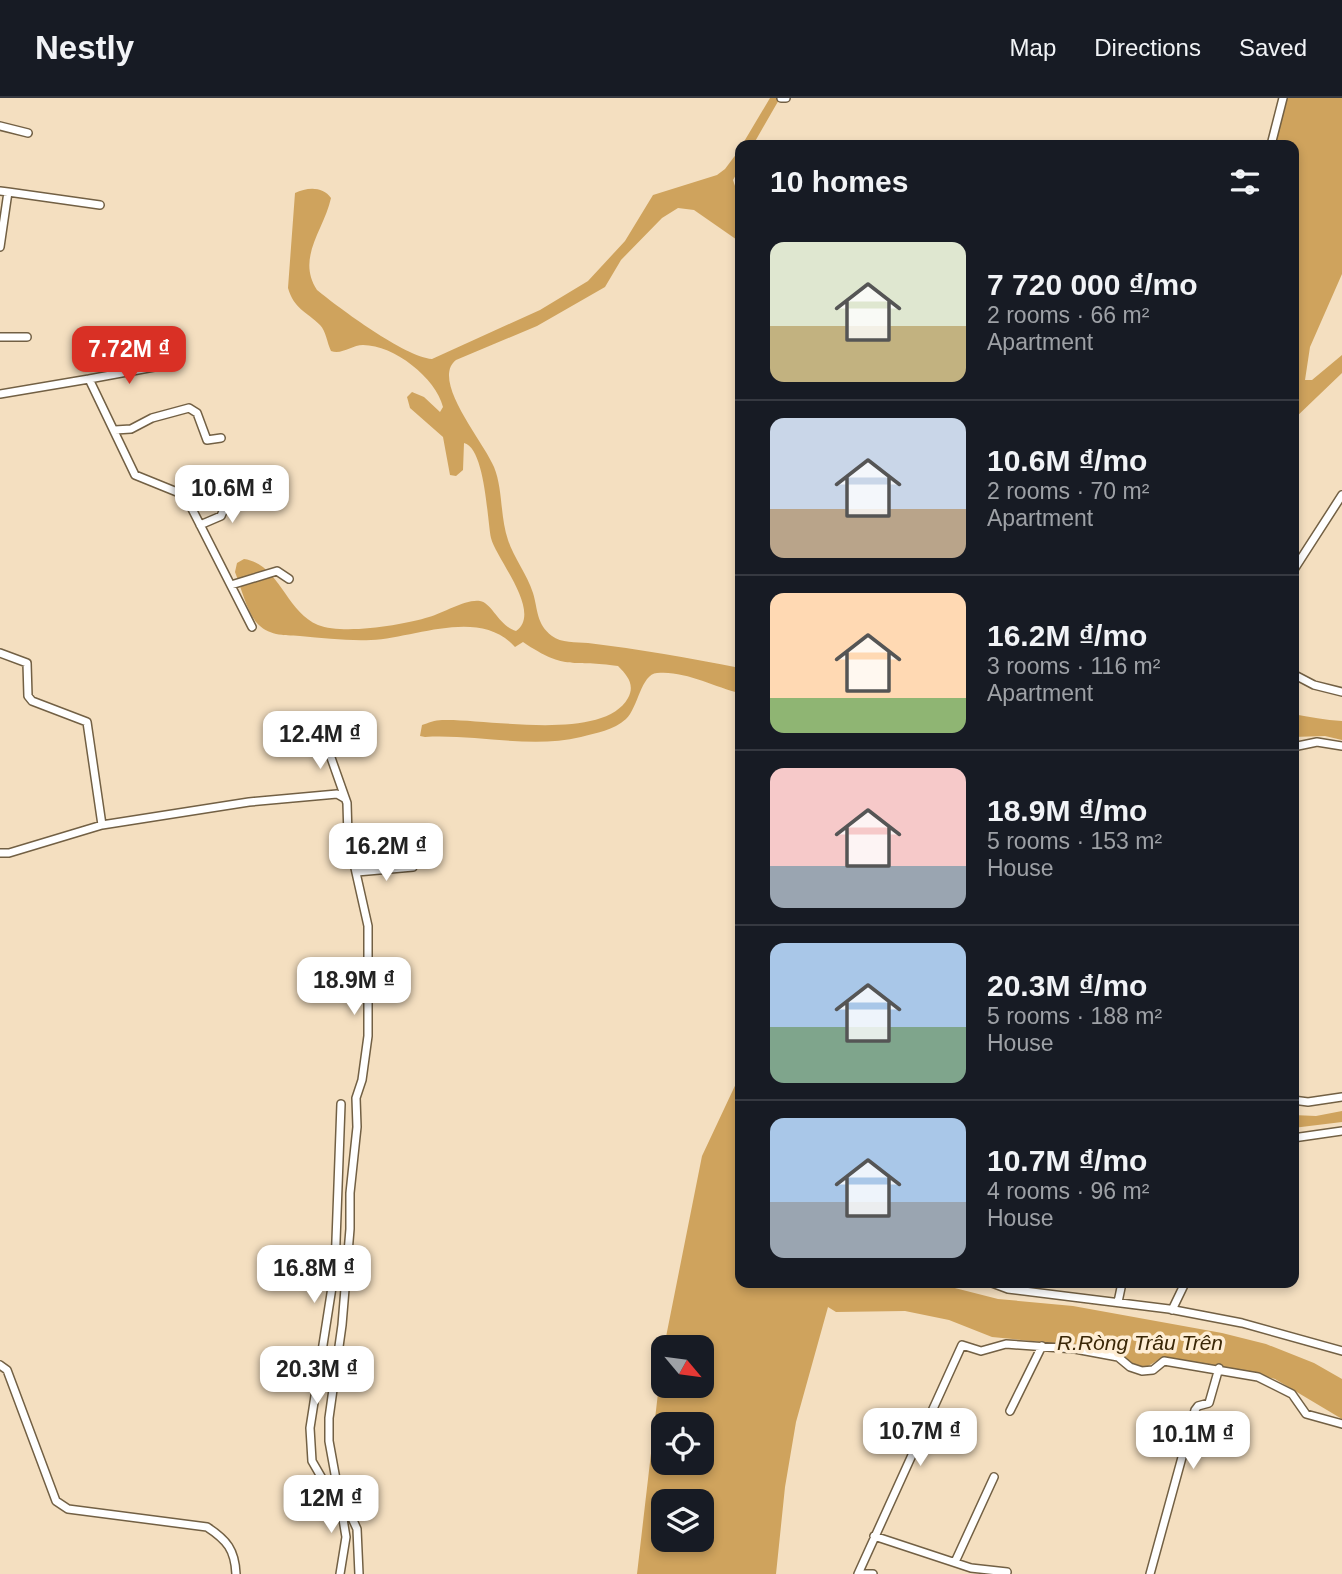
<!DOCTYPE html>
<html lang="en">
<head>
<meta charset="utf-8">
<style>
  body { margin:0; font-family:Arial,sans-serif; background:#20242c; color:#f1f3f6; height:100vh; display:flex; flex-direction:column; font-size:26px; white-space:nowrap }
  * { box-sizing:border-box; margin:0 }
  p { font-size:23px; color:#9ea1a6 }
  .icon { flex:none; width:38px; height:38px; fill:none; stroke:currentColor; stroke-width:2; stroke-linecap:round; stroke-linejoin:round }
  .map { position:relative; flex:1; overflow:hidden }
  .side { position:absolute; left:735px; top:42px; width:564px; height:1148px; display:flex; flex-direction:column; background:#171b24; border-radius:14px; box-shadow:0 4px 10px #0003 }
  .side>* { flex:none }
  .needle { width:46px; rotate:119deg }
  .buttons { position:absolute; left:651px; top:1237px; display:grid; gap:14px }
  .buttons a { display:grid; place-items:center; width:63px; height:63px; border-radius:14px; background:#171b24; box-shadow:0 4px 10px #0003; font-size:35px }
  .price { position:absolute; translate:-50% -60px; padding:0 16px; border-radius:14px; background:#fff; color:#222; font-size:23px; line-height:46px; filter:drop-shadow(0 2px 4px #0008) }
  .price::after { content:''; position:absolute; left:50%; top:42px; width:21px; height:16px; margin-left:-10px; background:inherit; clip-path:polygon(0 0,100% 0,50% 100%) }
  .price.selected { background:#d93025; color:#fff }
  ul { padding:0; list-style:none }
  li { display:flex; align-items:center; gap:21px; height:175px; padding:0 35px }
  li+li { border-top:2px solid #363941 }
  li span { display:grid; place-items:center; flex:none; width:196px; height:140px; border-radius:14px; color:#555 }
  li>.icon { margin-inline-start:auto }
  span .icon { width:84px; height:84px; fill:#fffc; stroke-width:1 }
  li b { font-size:30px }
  h2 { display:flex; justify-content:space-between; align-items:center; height:84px; padding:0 35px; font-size:30px }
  header { display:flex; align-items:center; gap:42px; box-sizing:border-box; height:98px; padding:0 35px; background:#171b24; border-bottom:2px solid #363941 }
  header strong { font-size:33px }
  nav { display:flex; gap:38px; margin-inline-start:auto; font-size:24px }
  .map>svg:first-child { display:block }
</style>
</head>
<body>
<header>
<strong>Nestly</strong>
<nav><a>Map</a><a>Directions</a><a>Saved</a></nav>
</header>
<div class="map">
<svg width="1342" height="1476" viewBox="0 0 1342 1476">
  <rect width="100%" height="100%" fill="#f4dfc0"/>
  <path fill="#cfa35d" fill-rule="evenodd" d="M770,0H780L753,47H742Z
    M1286,0H1342V176L1310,249L1305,282H1312L1342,257V275L1293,322V47H1274Z
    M740,51V70L733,82L740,103V144L694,112L678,110L662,120L621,162L605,189L537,228L456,262C430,282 484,344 494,369C503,391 500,419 508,442C514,460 527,476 533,495C538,511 536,526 552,538C561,545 576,544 588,545C639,551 689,560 740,570V595C714,589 684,572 657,575C641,576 638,610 626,621C614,632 596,635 581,639C531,651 476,636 425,639L420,638L422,627C428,625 435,622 442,622C484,620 603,645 628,600C635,587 628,578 618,568C573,561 567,574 523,544L515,549C480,509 415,540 371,542C347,543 324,540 300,538C283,537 268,538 256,524C246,511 241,489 235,474L237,465L244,461C279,466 286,514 318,527C344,537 403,527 429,519C444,515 465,501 480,503C492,505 499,528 516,533C543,514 496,461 491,440C487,420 485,350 464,345L463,372L456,378L450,377L443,339L410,310L407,299L412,294L424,299L440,314L443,309C436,280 394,247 363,247C352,247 342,257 331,253C327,245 326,233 320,227C306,213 294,211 288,190L295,95C307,89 323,88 331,100C324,132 296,160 317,192C339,210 405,259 432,261L540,212L588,183L625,143L653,97L717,77L725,71Z
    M1293,616C1310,619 1325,622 1342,623V642L1325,638L1293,639Z
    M740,977V1185L943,1187L998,1201L1073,1208L1222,1235L1266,1246L1314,1265L1342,1281V1321L1275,1281L1251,1274L1163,1259L1145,1270L1135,1267L1111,1251L992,1239L949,1222L905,1213L836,1214L828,1209L796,1324L785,1389L776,1476H637L663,1252V1288H702V1250L664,1249L702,1058ZM663,1326H702V1365H663ZM663,1404H702V1442H663Z
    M1342,1013V1024L1293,1030V1017L1316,1018Z"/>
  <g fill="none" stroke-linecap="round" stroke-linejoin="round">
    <defs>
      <path id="minor" d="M781,0H786
        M0,28L28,35
        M1271,47L1283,0
        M0,93L8,94L0,149
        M8,94L100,107
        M0,239H27
        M89,281L165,267
        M0,296L89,281L135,377L177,394L188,403L252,529
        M115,332L131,331L152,320L189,310L197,315L207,342L221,340
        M200,427L221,418L230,397L243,392
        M1293,473L1342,397
        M231,487L277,473L289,481
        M0,555L27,565L28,598L32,603L87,624L102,727
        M1293,576L1314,587L1342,594
        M323,637L347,705L348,739L368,828V938L362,982L356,1000L357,1029L350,1095V1131L342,1227L329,1320V1343L337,1387L357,1431L359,1476
        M1293,649L1317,644L1342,648
        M0,755H9L102,727L249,704L337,696L344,700
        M357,774L413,769
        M1293,1002L1308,1004L1342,999
        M1293,1040L1342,1033
        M992,1185L1008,1191L1169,1211L1242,1225L1342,1253
        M1118,1204L1122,1185
        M1172,1212L1185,1185
        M0,1267L7,1272L56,1403L68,1411L207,1429C227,1442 235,1452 236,1476
        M1010,1313L1042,1248
        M874,1438L971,1470L1007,1474
        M955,1464L994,1379
        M340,1476L346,1439L342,1415L312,1363L310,1330L335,1170L341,1006
        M858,1476L962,1247L981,1253L1006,1246L1075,1251L1118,1259L1130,1269L1142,1273L1153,1272L1164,1263L1258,1279L1292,1296L1306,1316L1342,1326
        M860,1476H873
        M1150,1476L1195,1312L1198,1308L1209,1305L1219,1270"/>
    </defs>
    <use href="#minor" stroke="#726044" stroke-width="10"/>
    <use href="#minor" stroke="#fff" stroke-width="7"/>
  </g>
  <g text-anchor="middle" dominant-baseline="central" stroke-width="7" stroke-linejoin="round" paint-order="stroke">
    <g font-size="21" font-style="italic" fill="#3a2707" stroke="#feedd4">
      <text x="1140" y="1244">R.Ròng Trâu Trên</text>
    </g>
  </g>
</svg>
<div class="buttons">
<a><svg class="needle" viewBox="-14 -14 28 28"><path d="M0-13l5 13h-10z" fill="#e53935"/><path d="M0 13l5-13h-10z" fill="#9ea1a6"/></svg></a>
<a><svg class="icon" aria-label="locate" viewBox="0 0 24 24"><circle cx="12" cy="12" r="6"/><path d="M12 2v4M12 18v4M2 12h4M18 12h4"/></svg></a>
<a><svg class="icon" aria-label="layers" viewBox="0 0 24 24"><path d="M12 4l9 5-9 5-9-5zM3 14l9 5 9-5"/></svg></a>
</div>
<b class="price selected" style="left:129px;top:288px">7.72M ₫</b>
<b class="price" style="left:232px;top:427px">10.6M ₫</b>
<b class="price" style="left:320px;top:673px">12.4M ₫</b>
<b class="price" style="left:386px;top:785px">16.2M ₫</b>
<b class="price" style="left:354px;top:919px">18.9M ₫</b>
<b class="price" style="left:314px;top:1207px">16.8M ₫</b>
<b class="price" style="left:317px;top:1308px">20.3M ₫</b>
<b class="price" style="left:920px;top:1370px">10.7M ₫</b>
<b class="price" style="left:1193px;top:1373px">10.1M ₫</b>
<b class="price" style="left:331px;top:1437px">12M ₫</b>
<section class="side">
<h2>10 homes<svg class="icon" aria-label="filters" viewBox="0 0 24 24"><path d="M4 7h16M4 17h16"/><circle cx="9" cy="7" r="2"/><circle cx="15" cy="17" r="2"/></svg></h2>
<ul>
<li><span style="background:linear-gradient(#dfe7d0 60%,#c2b280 0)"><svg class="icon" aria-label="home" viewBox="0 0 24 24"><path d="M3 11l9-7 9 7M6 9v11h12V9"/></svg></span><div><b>7 720 000 ₫/mo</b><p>2 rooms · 66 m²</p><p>Apartment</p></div></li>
<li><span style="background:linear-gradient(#c9d6e8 65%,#b9a48a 0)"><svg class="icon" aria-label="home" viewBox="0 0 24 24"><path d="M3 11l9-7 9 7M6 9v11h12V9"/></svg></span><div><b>10.6M ₫/mo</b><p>2 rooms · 70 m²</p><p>Apartment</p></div></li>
<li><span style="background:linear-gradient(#ffd9b3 75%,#8fb573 0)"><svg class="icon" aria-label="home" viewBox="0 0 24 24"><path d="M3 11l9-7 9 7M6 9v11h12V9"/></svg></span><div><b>16.2M ₫/mo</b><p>3 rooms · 116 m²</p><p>Apartment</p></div></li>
<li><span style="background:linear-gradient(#f6c9c9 70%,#9aa5b1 0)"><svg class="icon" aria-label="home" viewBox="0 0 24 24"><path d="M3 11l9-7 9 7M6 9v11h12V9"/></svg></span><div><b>18.9M ₫/mo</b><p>5 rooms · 153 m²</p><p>House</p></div></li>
<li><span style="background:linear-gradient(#a9c7e8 60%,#7fa58c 0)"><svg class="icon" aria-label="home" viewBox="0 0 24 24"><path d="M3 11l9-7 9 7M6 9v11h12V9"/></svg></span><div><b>20.3M ₫/mo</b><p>5 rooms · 188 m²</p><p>House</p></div></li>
<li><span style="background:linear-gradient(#a9c7e8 60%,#9aa5b1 0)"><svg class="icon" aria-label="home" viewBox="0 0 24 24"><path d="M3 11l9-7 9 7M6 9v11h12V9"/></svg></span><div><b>10.7M ₫/mo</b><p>4 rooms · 96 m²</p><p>House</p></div></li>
</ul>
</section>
</div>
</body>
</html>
